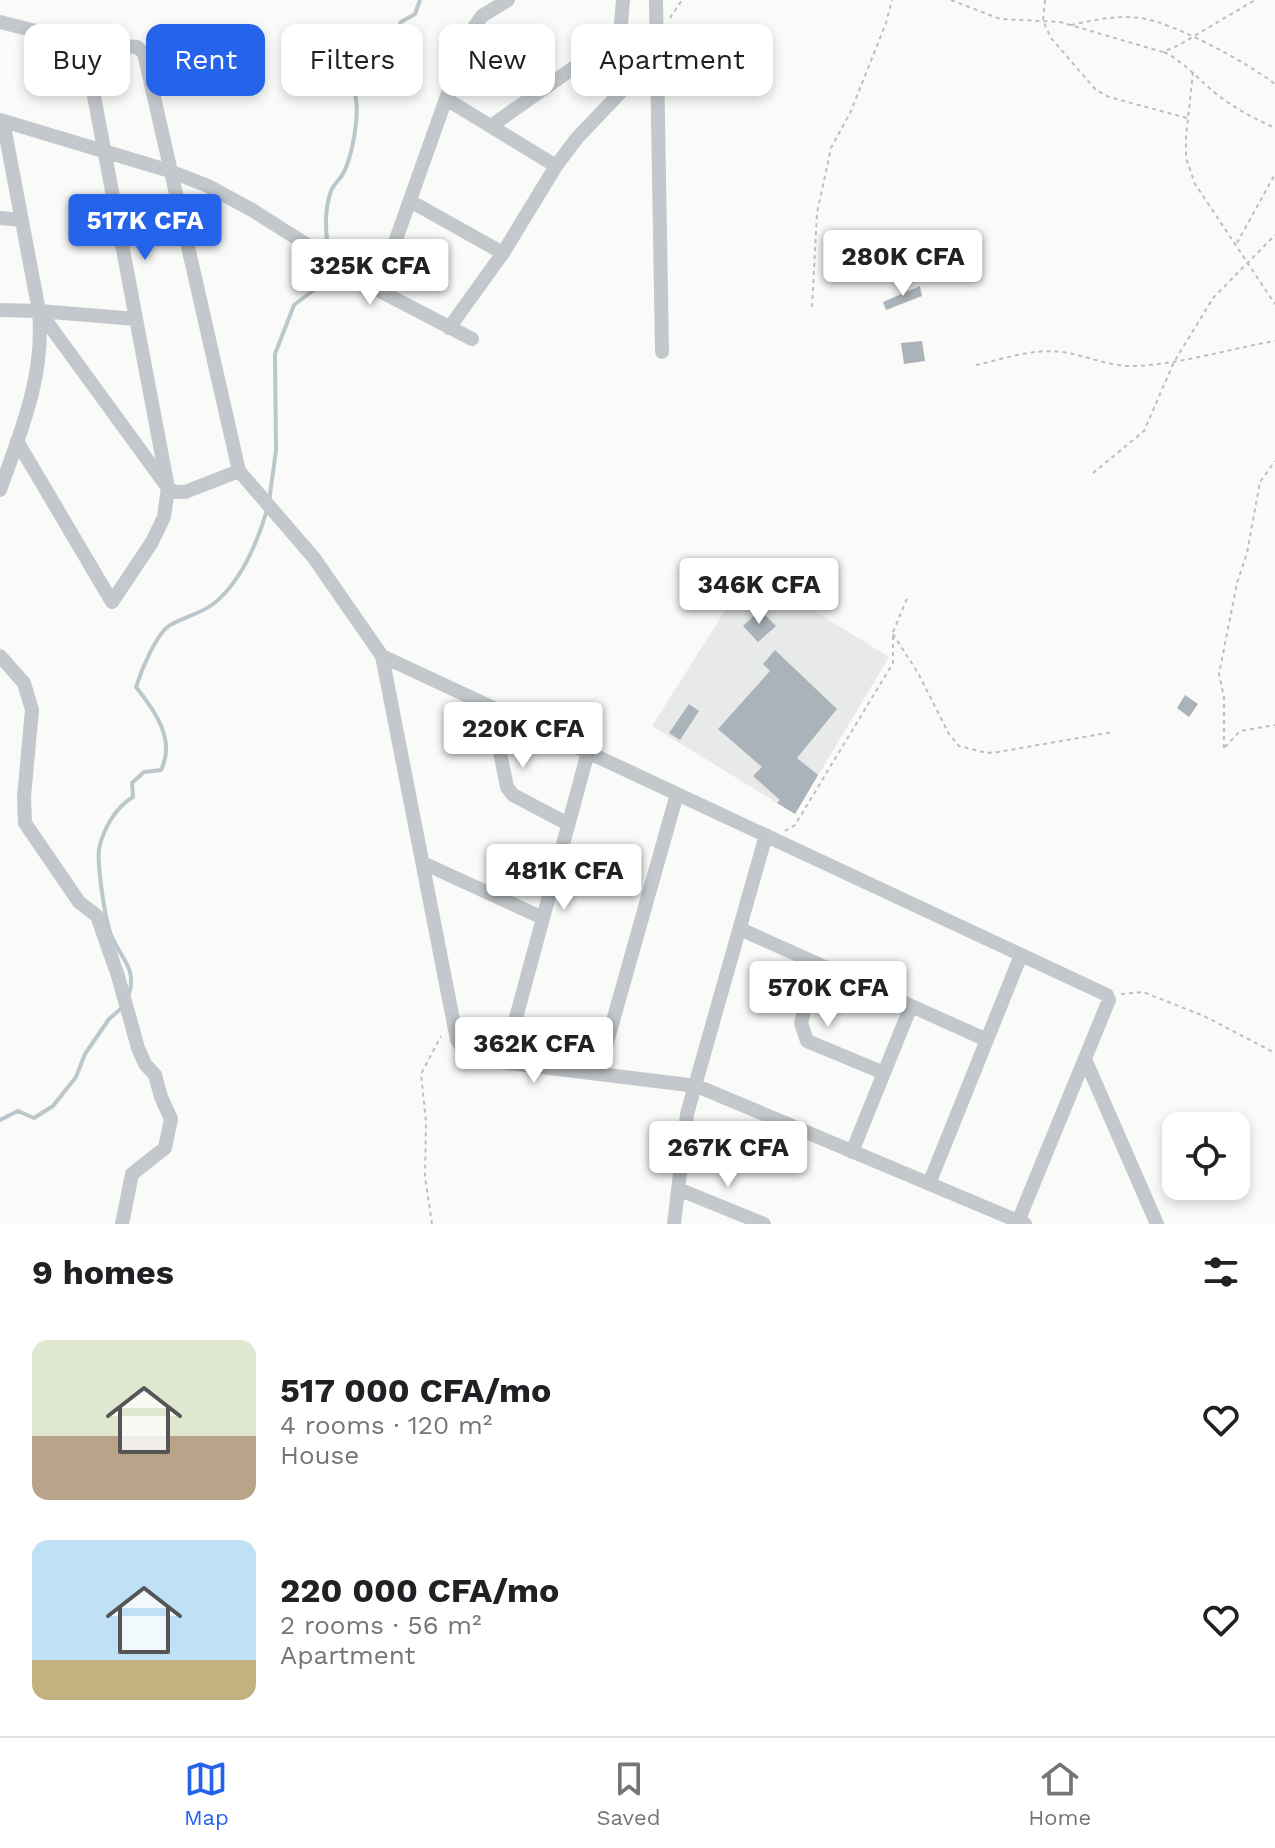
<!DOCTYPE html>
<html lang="en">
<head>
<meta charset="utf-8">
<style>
  body { margin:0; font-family:"Work Sans",sans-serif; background:#f2f2f2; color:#202124; height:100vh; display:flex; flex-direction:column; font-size:30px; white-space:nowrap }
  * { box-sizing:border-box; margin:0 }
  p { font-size:26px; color:#757577 }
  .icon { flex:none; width:44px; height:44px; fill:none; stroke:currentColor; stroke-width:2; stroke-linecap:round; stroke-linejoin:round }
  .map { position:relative; height:1224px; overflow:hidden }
  .sheet { display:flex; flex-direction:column; background:#fff; flex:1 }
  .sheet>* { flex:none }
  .banner { position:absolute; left:24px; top:24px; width:800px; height:72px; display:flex; gap:16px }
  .controls { position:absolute; left:1162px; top:1112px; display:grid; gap:16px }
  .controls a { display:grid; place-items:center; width:88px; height:88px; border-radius:16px; background:#fff; box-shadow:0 4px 12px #0003; font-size:40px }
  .price { position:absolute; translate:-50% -68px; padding:0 18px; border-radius:8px; background:#fff; color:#222; font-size:26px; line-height:52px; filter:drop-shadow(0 2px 4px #0008) }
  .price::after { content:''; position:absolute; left:50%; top:48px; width:24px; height:18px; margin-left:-12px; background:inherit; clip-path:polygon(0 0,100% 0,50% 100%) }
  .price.on { background:#2563eb; color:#fff }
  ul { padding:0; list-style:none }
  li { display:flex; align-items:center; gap:24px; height:200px; padding:0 32px }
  li span { display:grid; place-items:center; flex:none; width:224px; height:160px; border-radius:16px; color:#555 }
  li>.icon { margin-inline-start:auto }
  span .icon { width:96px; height:96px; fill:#fffc; stroke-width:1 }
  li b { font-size:34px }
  h2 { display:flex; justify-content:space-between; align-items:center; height:96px; padding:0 32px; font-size:34px }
  .chip { padding:0 28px; border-radius:16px; background:#fff; box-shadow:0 4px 12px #0003; font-size:28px; line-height:72px }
  .chip.on { background:#2563eb; color:#fff }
  .dock { display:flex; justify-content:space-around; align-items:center; height:112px; border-top:2px solid #e0e0e0; background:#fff; font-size:22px; color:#757577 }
  .dock a { display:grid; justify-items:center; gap:4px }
  .dock .on { color:#2563eb }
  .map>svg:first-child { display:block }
</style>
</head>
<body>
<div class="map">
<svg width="1275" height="1224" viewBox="0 0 1275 1224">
  <rect width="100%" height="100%" fill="#fafaf8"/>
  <path fill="#e8e9e9" d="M750,571L889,657L795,814L652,726Z"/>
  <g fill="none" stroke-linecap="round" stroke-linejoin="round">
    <path stroke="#bbc7cb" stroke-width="4" d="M326,252L328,247C325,229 325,208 331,191C334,183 342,178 345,170C353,151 361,110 354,91L362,77L382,75L391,62L396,31L401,22L415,14L420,0
      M269,502L276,450L275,354L294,305L315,289L320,279L319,267L322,260
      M129,994C137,969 121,958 112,937C105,922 97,864 99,849C103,829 116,807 133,797L132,783L144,772L161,770C176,740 155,711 136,687C141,671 157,631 172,624C193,613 207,613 225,593C246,570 258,540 267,510
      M0,1120L18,1111L34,1118L53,1106L76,1077L85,1054L109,1019L124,1006"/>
  </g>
  <path fill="#aab3b9" d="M920,286L922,296L886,310L883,302Z
    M922,341L925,361L904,364L901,343Z
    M760,610L776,626L758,642L743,626Z
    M775,650L837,709L797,758L818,775L795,814L777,803L780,800L753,776L762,767L718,729L770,671L763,664Z
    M1185,695L1198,704L1189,717L1177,708Z
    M689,704L699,711L680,740L669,733Z"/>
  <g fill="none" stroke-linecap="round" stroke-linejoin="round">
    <path stroke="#bbbfc2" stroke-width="2" stroke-dasharray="4 4" stroke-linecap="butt" d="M951,0L1000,19L1060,22L1163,52L1179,45L1255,0
      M1045,0L1043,21L1051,38L1096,90L1109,97L1187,118
      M670,18L682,0
      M1071,25C1094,20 1116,15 1140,18C1173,22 1248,63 1275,84
      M1164,52C1184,62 1196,77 1214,92C1232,107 1253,118 1275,128
      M1193,72L1186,137V158L1195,184L1275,304
      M1237,243L1275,174
      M812,307L817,213L831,148L851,111L886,23L892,0
      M976,365C1003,359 1034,348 1062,352C1086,355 1109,367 1135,366C1182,364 1228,349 1275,341
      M1093,473L1144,431L1174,362L1213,298L1275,235
      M893,634L918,673L949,734L959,746L987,753L998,752L1113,732
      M1225,747L1240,731L1275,725
      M1224,748V697L1219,674L1237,583L1247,553L1260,482L1275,461
      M785,831L795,825L893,663V632L908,596
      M1121,994L1143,992L1204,1016L1275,1053
      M432,1224L425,1177L426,1122L421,1074L441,1036"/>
    <path stroke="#c3c8cc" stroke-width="14" d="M656,0L662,352
      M0,22L84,43L137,47L144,53L239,471L314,558L382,656L1107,995L1109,1000L1017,1224
      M615,95L623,0
      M446,99L556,166
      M0,120L170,171L208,186L252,210L378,290L472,339
      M3,121L39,311L168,488L176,492H185L239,471
      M491,126L620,35
      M410,201L503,253
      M0,218L22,220
      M378,290L469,34L482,16L508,0
      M0,310L39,311L136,319
      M449,328L503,253L556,166L577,138L640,72
      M17,441L112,602L152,542L164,517L168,488L84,43
      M0,490C21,431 45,375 39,311
      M0,656L24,683L32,710L24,797L25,823L79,902L97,916L118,976L138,1048L145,1064L155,1075L161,1097L171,1119L165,1148L132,1174L122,1224
      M382,656L457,1040L466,1054L476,1059L697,1086L1025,1224
      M491,707L507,787L513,795L568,824
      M423,863L543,918
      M740,929L987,1040
      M816,963L801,1023L807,1041L884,1073
      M1085,1059L1157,1224
      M504,1062L588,752
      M598,1074L677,794
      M852,1152L911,1006
      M929,1184L1021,955
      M678,1189L764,1224
      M674,1224L687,1114L766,835"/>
  </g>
</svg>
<div class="controls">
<a><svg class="icon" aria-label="locate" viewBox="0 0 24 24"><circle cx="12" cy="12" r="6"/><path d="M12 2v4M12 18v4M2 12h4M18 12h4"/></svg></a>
</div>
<b class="price on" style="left:145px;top:262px">517K CFA</b>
<b class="price" style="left:903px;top:298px">280K CFA</b>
<b class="price" style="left:370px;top:307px">325K CFA</b>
<b class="price" style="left:759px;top:626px">346K CFA</b>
<b class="price" style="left:523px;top:770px">220K CFA</b>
<b class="price" style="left:564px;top:912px">481K CFA</b>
<b class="price" style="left:828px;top:1029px">570K CFA</b>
<b class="price" style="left:534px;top:1085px">362K CFA</b>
<b class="price" style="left:728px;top:1189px">267K CFA</b>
<div class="banner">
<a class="chip">Buy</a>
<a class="chip on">Rent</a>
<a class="chip">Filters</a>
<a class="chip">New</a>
<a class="chip">Apartment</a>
</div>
</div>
<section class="sheet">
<h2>9 homes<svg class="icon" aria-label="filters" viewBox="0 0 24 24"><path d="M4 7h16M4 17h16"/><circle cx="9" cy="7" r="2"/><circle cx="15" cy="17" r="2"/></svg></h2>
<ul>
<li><span style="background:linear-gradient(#dfe7d0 60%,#b9a48a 0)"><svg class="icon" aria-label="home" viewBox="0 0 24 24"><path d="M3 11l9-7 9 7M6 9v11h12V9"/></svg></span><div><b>517 000 CFA/mo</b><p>4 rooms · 120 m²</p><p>House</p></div><svg class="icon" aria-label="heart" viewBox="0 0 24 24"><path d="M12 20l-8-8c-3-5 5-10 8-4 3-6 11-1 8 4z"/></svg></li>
<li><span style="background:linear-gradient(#bfe0f5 75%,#c2b280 0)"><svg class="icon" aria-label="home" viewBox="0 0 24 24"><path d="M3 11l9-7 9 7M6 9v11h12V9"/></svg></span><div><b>220 000 CFA/mo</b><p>2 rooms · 56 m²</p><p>Apartment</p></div><svg class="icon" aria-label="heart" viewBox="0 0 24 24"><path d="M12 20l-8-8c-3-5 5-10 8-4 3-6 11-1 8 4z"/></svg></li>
</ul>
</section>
<nav class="dock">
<a class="on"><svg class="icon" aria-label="map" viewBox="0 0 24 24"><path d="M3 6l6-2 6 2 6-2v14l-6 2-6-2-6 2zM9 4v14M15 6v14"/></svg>Map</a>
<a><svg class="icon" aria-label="saved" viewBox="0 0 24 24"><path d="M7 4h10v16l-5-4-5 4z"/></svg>Saved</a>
<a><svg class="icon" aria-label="home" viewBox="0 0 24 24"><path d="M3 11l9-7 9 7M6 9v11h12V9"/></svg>Home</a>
</nav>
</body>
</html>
